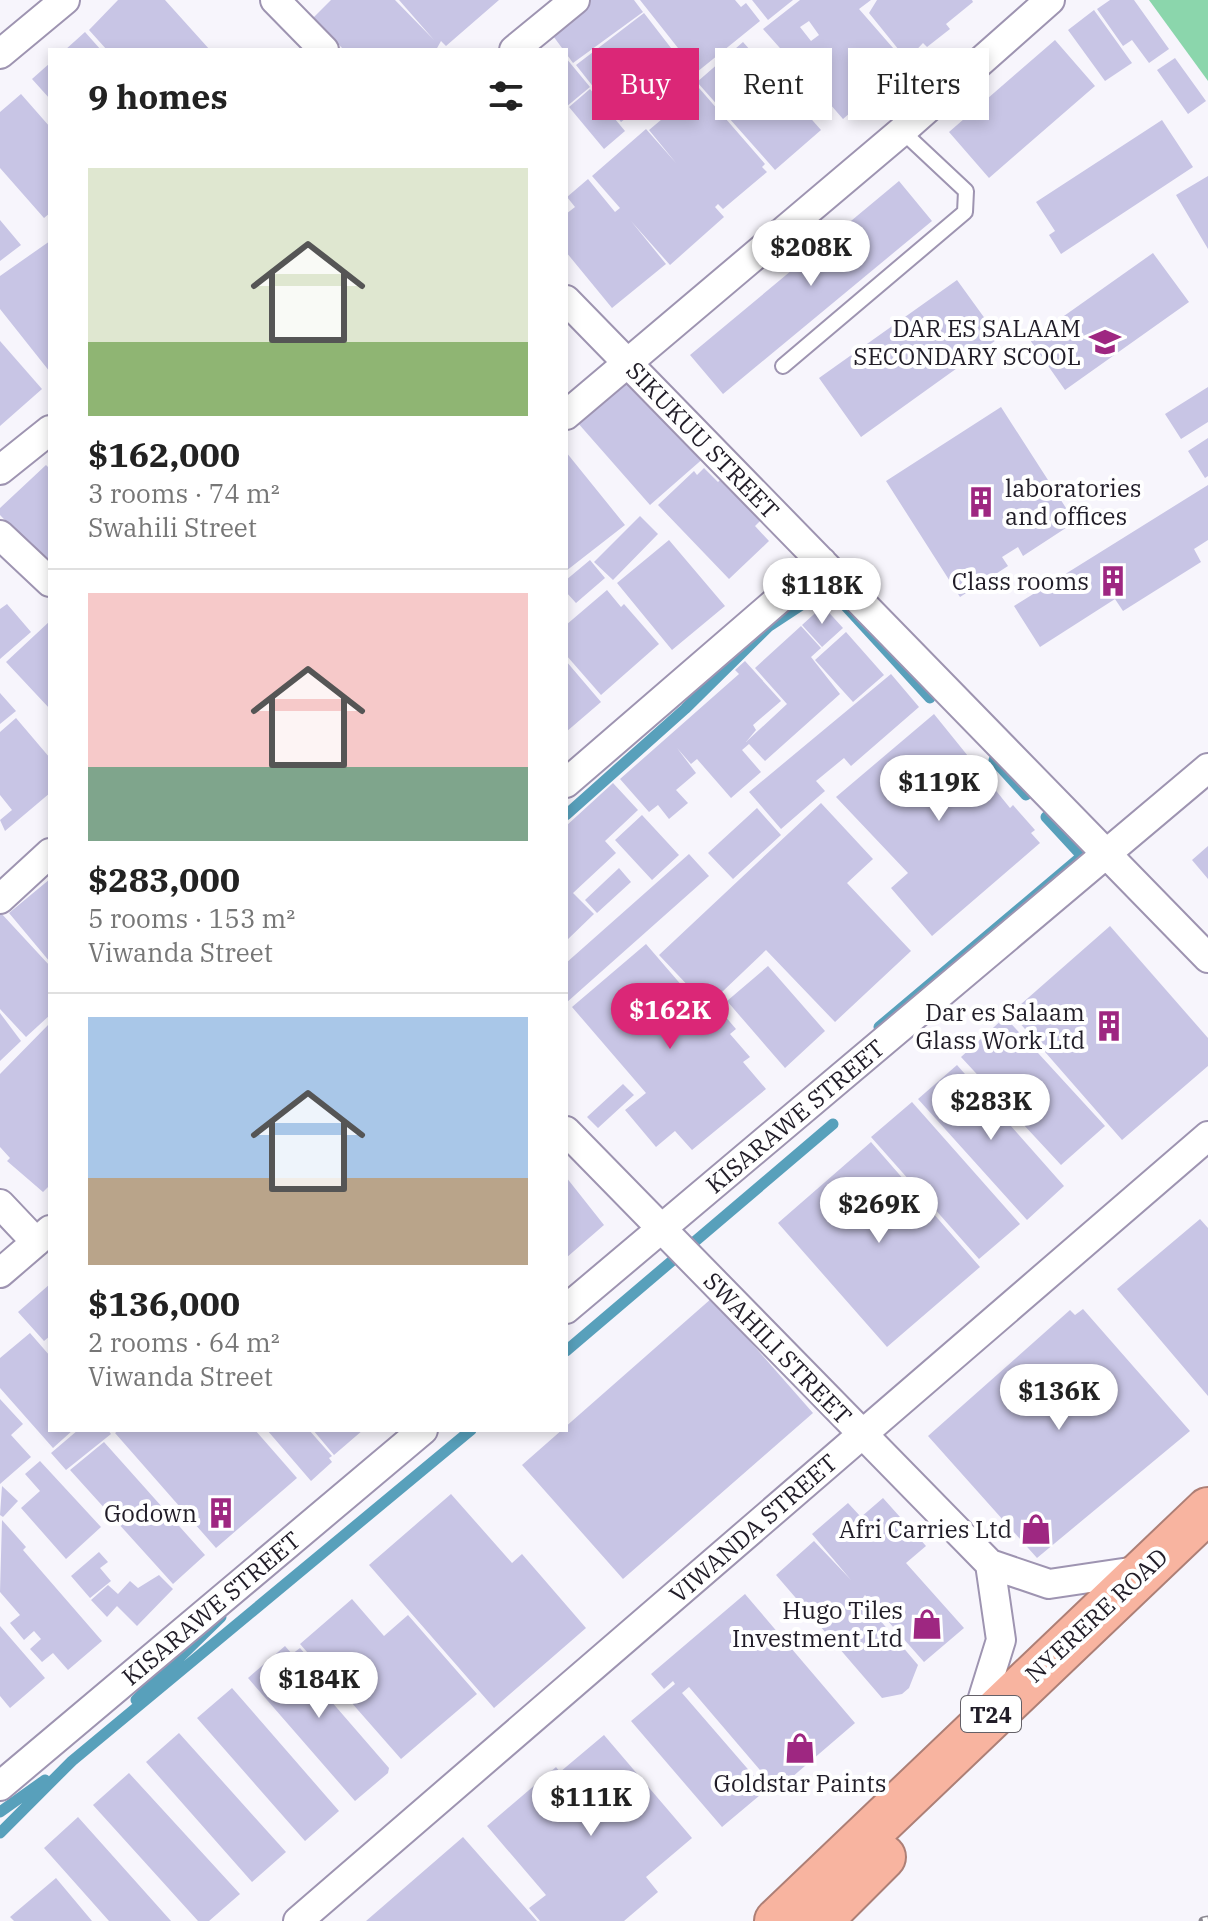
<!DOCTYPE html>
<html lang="en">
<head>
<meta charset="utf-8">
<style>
  body { margin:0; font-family:"IBM Plex Serif",serif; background:#f2f2f2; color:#222; height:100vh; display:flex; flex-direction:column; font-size:30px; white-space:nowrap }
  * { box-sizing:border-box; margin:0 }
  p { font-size:26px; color:#767676 }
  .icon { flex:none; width:44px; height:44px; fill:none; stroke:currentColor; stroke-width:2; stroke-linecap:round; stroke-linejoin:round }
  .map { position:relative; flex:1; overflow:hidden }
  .sheet { position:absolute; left:48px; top:48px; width:520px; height:1384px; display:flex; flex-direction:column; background:#fff; border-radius:0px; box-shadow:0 4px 12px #0003 }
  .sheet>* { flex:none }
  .hud { position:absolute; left:592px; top:48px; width:496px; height:72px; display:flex; gap:16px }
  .price { position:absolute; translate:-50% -68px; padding:0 18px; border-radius:28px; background:#fff; color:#222; font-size:26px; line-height:52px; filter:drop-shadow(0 2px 4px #0008) }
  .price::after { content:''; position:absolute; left:50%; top:48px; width:24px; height:18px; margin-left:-12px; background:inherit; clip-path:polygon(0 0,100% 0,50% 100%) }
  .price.on { background:#db2777; color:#fff }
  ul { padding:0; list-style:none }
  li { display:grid; align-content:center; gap:16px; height:424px; padding:0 40px }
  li+li { border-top:2px solid #e0e0e0 }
  li span { display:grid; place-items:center; height:248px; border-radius:0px; color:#555 }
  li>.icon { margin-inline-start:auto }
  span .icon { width:144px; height:144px; fill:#fffc; stroke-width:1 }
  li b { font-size:34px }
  h2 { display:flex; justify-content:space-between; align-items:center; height:96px; padding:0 40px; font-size:34px }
  .pill { padding:0 28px; border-radius:0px; background:#fff; box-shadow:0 4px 12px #0003; font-size:28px; line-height:72px }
  .pill.on { background:#db2777; color:#fff }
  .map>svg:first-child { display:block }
</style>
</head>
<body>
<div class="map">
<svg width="1208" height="1921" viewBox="0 0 1208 1921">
  <rect width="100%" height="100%" fill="#f7f5fc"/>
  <path fill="#8bd6ac" d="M1149,0H1208V81Z"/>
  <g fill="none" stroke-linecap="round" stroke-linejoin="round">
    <path stroke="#58a0bb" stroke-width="11" d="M994,760L1026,795
      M566,815L685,709L768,627L806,602L841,601L930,698
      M879,1027L1082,856L1046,817
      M566,1351L833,1124
      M136,1700L221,1617
      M0,1812L45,1780
      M0,1833L72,1761L471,1430"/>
  </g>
  <path fill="#c8c5e5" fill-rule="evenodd" d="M118,0H165L210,50H107L89,30Z
    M331,0H395L434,40L399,0H499L446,46L441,41L436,50H344L313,18Z
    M589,0H634L643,12L573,63L548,29Z
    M640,0H735L741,7L746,3L760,21L697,72Z
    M752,0H793L768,20Z
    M800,0H871L859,9L907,64L843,119L816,88L812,91L800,77L803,74L763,29ZM809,21L819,35L811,41L800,27Z
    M877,0H972L973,2L946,24L950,29L927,47L923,43L907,60L869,13Z
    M1110,0H1134L1169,49L1149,63L1132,40L1123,46L1097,9Z
    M1094,10L1132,63L1105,81L1068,30Z
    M644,13L688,70L621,122L576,65Z
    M85,32L101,50H65Z
    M1055,40L1095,86L989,178L949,132Z
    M743,42L821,130L775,170L697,82Z
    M566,58L590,87L566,107Z
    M1175,58L1206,101L1188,114L1157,70Z
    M50,63V99L32,79Z
    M699,88L765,164L762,167L767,172L723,209L718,204L715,207L724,217L670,265L631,221L666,264L612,308L566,252V214L575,207L567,197L588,179L615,212L620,208L592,176L646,129L676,163L649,130Z
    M590,89L625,131L604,149L569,107Z
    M21,94L50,127V213L44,218L0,168V112Z
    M1162,120L1193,167L1061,254L1049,235L1055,231L1036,202Z
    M1208,176V249L1176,195Z
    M899,181L932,221L723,394L690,355Z
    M0,220L21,245L0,261Z
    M50,241V372L0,309V276Z
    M1153,253L1189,302L1065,390L1030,340Z
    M957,280L999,338L861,437L819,378Z
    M0,341L42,389L0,426Z
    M634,373L706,456L650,505L577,422Z
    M1208,387V422L1181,439L1165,414Z
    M1001,407L1075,522L1023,556L1018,547L1002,557L1008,566L960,597L886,481Z
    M1208,438V476L1205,478L1188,451Z
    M566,452L625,525L566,571Z
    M46,465L50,469V578L40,557L0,515V508Z
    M704,468L718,482L721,479L760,521L755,526L769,541L729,579L658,505L694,471L697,475Z
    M1208,485V540L1194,549L1201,562L1123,611L1115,599L1040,647L1014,606Z
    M640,516L658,534L613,580L594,562Z
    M669,540L725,606L672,650L617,583Z
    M590,560L605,578L576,603L566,592V580Z
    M607,590L621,607L624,604L659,644L601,695L566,655V625Z
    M7,604L31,632L0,659V609Z
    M823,606L843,628L822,647L802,625Z
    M50,621V709L6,662Z
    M801,626L821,648L811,657L840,694L765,761L749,744L742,750L761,772L731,798L697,759L691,764L677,748L696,773L676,790L688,803L669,819L658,805L649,812L620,779L739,674L735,670L745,661L781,701L753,725L756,730L746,742L787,704L755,668Z
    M846,632L884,675L853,702L815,660Z
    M566,661L601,702L566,732Z
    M891,674L919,707L851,766L844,758L816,781L825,791L781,829L749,792Z
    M0,693L16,711L0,724Z
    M934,714L1010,808L1013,805L1035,830L1031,833L1040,843L932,936L891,888L908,873L836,797Z
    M16,718L50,758V793L5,831L0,820L12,810L0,795V732Z
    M613,783L638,810L605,841L616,853L573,893L594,914L566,941V826Z
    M821,803L873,859L847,883L911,951L835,1022L766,950L722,992L726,996L711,1010L659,955Z
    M757,808L781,835L733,879L708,853Z
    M642,815L679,855L652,880L615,840Z
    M1208,846V879L1192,860Z
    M689,854L709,876L566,1003V963Z
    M619,868L631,882L597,913L585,900Z
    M50,879V962L9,913Z
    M0,912L50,966V1015L26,1037L0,1009Z
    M1110,926L1208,1038V1066L1122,1140L1011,1013Z
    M646,944L708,1016L712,1012L718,1020L724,1015L736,1029L730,1034L750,1057L743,1062L766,1089L692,1150L675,1131L656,1147L625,1110L646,1093L572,1007Z
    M768,966L825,1031L785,1068L727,1001Z
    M0,1013L21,1041L0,1061Z
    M1005,1017L1105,1126L1061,1165L961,1057Z
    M50,1023V1185L43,1192L7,1161L10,1158L0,1147V1074Z
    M957,1065L1064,1186L1027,1220L918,1099Z
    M623,1084L634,1095L598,1128L587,1117Z
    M912,1102L1020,1224L979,1259L871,1137Z
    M871,1142L980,1267L887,1347L778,1223Z
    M566,1177L604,1225L566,1258Z
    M1200,1219L1208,1228V1396L1117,1289Z
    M50,1284V1336L44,1341L18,1312Z
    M712,1298L813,1413L623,1579L522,1465Z
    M1083,1309L1190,1431L1037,1558L928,1436L1070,1310L1075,1315Z
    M30,1333L50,1356V1430H73L53,1448L0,1388V1358Z
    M0,1399L23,1424L11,1435L31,1457L0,1484Z
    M78,1430H108L111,1434L66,1470L51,1453Z
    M119,1430H255L297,1478L216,1548L115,1433Z
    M267,1430H309L332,1456L329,1458L332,1462L311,1481Z
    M313,1430H363L334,1455Z
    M104,1442L205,1555L173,1584L70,1470Z
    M40,1461L101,1527L66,1559L21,1508L40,1491L25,1474Z
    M2,1486L18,1501L3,1517L0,1515Z
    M451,1494L512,1563L522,1554L586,1628L494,1708L369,1565Z
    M883,1498L926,1546L906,1563L964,1628L924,1662L865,1595L862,1599L918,1665L909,1688L902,1694L882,1698L776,1575L814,1541L851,1580L812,1534L848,1503L861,1517Z
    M2,1520L26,1547L23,1550L102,1641L68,1670L53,1653L42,1662L30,1649L41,1639L34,1631L24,1640L10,1623L20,1615L0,1592Z
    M99,1552L108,1562L100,1568L111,1581L90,1598L71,1576Z
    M159,1575L173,1589L137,1626L117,1606L107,1617L91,1600L108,1585L118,1594L130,1581L138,1588Z
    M745,1594L855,1723L777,1790L689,1687L682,1693L766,1790L722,1827L631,1721L675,1684L673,1681L664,1689L651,1674Z
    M352,1599L384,1636L408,1615L477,1694L401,1759L300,1644Z
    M0,1626L45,1678L10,1708L0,1696Z
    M285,1646L292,1654L300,1648L333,1686L324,1693L389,1768L388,1773L355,1801L248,1678Z
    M232,1688L339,1811L305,1841L197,1718Z
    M179,1733L286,1852L252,1882L146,1762Z
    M604,1735L692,1838L646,1877L658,1892L624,1921H540L529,1908L546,1895L487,1826L556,1767L560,1772Z
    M129,1773L240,1894L209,1921H198L93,1805Z
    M78,1817L171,1921H109L44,1848Z
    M463,1837L537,1921H366Z
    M56,1878L92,1921H14L10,1917Z"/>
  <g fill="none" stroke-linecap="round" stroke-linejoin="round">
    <defs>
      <path id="lane" d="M783,366L965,212L966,191L902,131"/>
      <path id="street" d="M275,0L324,50
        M514,50L575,0
        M0,54L65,0
        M566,300L1208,958
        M566,415L902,131L1050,0
        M0,470L50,430
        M0,535L50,582
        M566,783L822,562
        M0,899L50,853
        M566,1131L990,1564L1049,1584L1143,1570
        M0,1204L36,1242
        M0,1273L50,1230
        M566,1309L1208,768
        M973,1730L1001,1640L990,1564
        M0,1786L423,1430
        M298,1921L1208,1136"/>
      <path id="highway" d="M777,1921L1208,1510
        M819,1921L883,1857"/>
    </defs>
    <use href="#lane" stroke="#9e94b1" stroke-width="18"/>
    <use href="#street" stroke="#9e94b1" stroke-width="32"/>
    <use href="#highway" stroke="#ad7f76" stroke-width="48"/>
    <use href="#lane" stroke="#fff" stroke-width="14"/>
    <use href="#street" stroke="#fff" stroke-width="28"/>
    <use href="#highway" stroke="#f8b4a0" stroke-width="44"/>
    <defs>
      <path id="rail" d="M1203,1921L1208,1920"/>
    </defs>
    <use href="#rail" stroke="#8b8891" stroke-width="9"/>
    <use href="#rail" stroke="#fff" stroke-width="6" stroke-dasharray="18" stroke-linecap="butt"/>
  </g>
  <defs>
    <symbol id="school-bare" viewBox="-9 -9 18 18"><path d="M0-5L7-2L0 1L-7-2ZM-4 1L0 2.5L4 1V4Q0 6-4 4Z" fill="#9e2781" stroke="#fff" stroke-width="2.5" paint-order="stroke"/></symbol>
    <symbol id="building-bare" viewBox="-9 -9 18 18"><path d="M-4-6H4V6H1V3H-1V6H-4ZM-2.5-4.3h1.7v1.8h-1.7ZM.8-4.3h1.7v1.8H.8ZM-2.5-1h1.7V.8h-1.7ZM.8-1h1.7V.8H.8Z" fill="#9e2781" stroke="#fff" stroke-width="2.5" paint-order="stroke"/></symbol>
    <symbol id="shop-bare" viewBox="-9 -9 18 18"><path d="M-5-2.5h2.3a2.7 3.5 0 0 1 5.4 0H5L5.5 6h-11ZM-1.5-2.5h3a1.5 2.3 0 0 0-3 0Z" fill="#9e2781" stroke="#fff" stroke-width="2.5" paint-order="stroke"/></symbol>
  </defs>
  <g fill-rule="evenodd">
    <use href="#school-bare" x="1083" y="320" width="44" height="44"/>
    <use href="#building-bare" x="959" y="480" width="44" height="44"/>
    <use href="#building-bare" x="1091" y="559" width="44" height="44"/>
    <use href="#building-bare" x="1087" y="1004" width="44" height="44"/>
    <use href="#building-bare" x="199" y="1491" width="44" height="44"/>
    <use href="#shop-bare" x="1014" y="1507" width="44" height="44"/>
    <use href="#shop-bare" x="905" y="1602" width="44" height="44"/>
    <use href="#shop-bare" x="778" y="1726" width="44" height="44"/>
  </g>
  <g text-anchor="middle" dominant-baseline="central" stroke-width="8" stroke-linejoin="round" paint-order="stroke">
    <rect fill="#fff" stroke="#646168" stroke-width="2" x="961" y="1696" width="60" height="36" rx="6"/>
    <g font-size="22" font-weight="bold" fill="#211d28">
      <text x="991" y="1714">T24</text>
    </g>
    <g font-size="24" fill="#211d28" stroke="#fff" text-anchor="end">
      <text x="1081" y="328">DAR ES SALAAM<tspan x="1081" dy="28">SECONDARY SCOOL</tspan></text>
      <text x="1005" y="488" text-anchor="start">laboratories<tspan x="1005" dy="28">and offices</tspan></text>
      <text x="1089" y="581">Class rooms</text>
      <text x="1085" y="1012">Dar es Salaam<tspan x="1085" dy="28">Glass Work Ltd</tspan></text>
      <text x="197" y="1513">Godown</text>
      <text x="1012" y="1529">Afri Carries Ltd</text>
      <text x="903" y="1610">Hugo Tiles<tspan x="903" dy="28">Investment Ltd</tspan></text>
      <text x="800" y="1783" text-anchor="middle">Goldstar Paints</text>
    </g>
    <g font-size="24" fill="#211d28" stroke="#fff">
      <text transform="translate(703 440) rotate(46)">SIKUKUU STREET</text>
      <text transform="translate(795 1116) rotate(-40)">KISARAWE STREET</text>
      <text transform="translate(778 1348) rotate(46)">SWAHILI STREET</text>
      <text transform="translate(753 1528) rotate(-41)">VIWANDA STREET</text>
      <text transform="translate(211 1608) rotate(-40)">KISARAWE STREET</text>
      <text transform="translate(1096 1615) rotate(-43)">NYERERE ROAD</text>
    </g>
  </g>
</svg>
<b class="price" style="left:811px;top:288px">$208K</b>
<b class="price" style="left:822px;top:626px">$118K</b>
<b class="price" style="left:939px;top:823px">$119K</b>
<b class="price on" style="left:670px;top:1051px">$162K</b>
<b class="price" style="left:991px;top:1142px">$283K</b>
<b class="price" style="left:879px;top:1245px">$269K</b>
<b class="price" style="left:1059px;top:1432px">$136K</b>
<b class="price" style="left:319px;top:1720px">$184K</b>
<b class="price" style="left:591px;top:1838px">$111K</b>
<div class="hud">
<a class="pill on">Buy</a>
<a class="pill">Rent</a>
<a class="pill">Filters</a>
</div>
<section class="sheet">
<h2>9 homes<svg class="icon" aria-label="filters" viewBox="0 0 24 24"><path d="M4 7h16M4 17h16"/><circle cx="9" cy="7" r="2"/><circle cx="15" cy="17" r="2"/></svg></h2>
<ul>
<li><span style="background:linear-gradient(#dfe7d0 70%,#8fb573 0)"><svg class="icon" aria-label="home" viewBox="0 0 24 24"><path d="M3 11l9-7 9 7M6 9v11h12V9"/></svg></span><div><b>$162,000</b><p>3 rooms · 74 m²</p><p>Swahili Street</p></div></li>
<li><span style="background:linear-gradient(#f6c9c9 70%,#7fa58c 0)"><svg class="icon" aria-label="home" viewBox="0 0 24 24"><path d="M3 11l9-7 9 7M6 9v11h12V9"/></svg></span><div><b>$283,000</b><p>5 rooms · 153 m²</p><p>Viwanda Street</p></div></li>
<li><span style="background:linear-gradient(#a9c7e8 65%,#b9a48a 0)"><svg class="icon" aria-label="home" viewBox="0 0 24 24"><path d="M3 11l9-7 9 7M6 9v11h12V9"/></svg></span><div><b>$136,000</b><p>2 rooms · 64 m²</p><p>Viwanda Street</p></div></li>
</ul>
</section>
</div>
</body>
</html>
